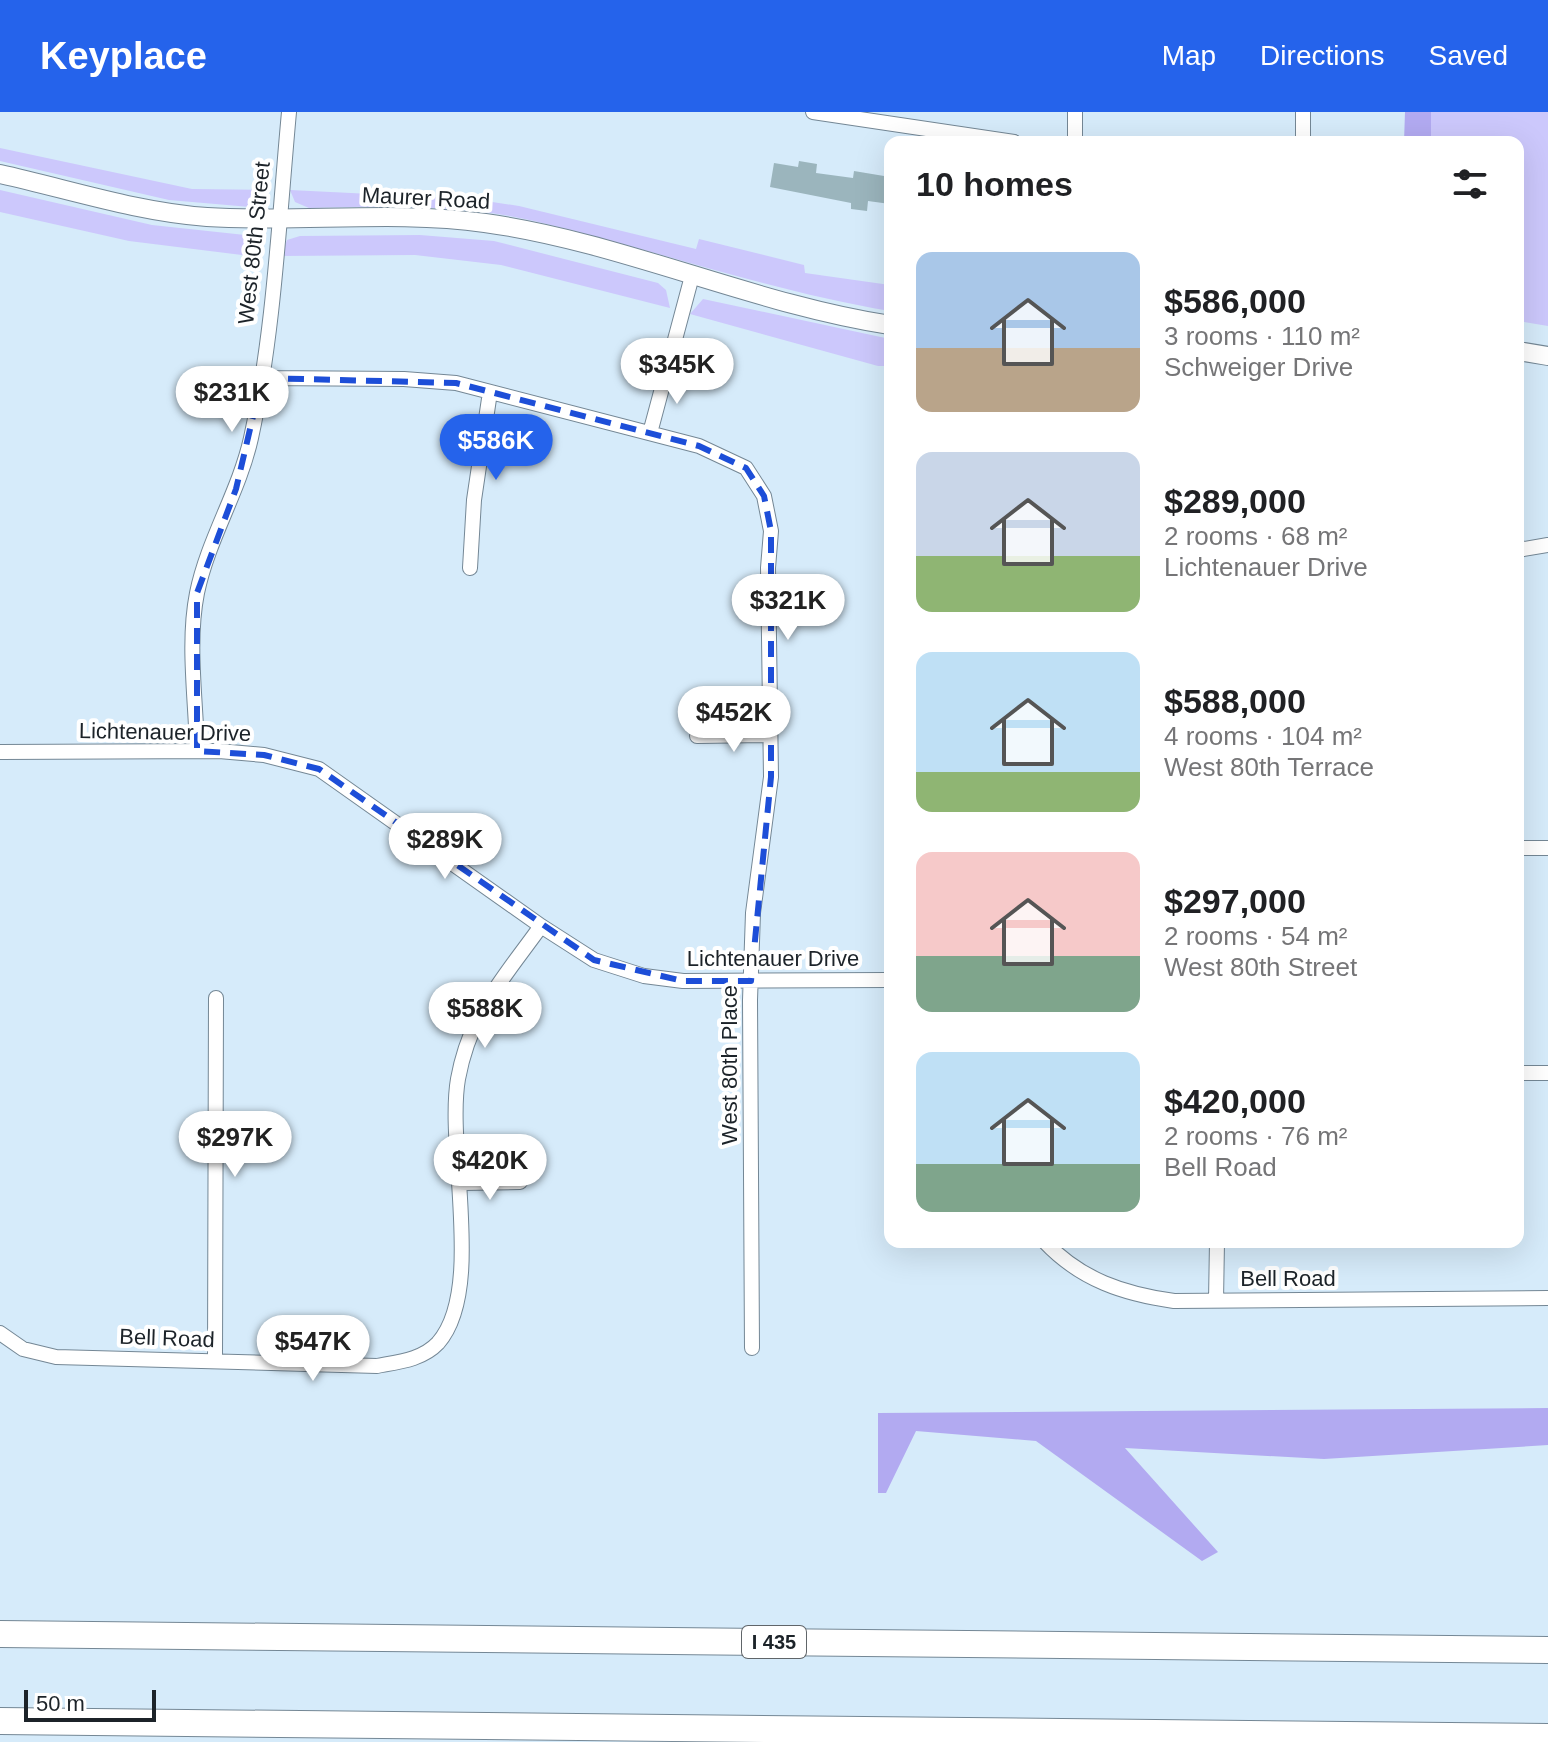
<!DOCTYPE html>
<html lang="en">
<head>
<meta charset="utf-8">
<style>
  body { margin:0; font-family:Arial,sans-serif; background:#f2f2f2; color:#202124; height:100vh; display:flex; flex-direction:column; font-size:30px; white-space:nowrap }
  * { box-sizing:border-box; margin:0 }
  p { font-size:26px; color:#757577 }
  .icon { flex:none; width:44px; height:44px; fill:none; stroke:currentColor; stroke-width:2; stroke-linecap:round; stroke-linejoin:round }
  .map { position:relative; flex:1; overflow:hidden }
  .details { position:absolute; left:884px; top:24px; width:640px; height:1112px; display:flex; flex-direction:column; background:#fff; border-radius:16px; box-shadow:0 8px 32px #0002 }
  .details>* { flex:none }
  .scale { position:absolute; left:24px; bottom:20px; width:132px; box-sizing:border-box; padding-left:8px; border:4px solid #1c2329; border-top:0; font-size:22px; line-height:28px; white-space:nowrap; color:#1c2329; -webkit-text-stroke:6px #fff; paint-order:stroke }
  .price { position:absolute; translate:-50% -68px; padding:0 18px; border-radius:28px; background:#fff; color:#222; font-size:26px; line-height:52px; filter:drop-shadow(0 2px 4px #0008) }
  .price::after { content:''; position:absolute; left:50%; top:48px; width:24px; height:18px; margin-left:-12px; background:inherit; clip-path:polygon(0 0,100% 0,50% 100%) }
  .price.current { background:#2563eb; color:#fff }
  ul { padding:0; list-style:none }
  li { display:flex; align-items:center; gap:24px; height:200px; padding:0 32px }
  li span { display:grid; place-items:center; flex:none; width:224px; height:160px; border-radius:16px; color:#555 }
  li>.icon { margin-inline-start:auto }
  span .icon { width:96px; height:96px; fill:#fffc; stroke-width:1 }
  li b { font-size:34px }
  h2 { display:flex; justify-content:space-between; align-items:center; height:96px; padding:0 32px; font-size:34px }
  header { display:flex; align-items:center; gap:48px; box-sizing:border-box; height:112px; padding:0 40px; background:#2563eb; color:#fff }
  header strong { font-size:38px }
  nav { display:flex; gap:44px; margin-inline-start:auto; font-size:28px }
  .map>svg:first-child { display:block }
</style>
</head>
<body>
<header>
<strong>Keyplace</strong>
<nav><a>Map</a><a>Directions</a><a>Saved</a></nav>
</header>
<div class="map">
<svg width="1548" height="1630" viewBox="0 0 1548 1630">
  <rect width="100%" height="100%" fill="#d6ebfa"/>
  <path fill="#ccc8fc" d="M1411,0H1548V214L1518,209V30H1411Z
    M0,36L192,77L266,78L263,85L250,95L169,88L0,49Z
    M0,78L152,113L245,123L257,134L258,145L129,129L0,100Z
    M290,78L473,87L519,94L696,137L699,127L804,153L805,161L890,173V199C769,179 653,137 534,109C461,92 384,94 309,96L295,90Z
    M420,123L494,129L658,171L666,178L670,196L501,153L415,143L281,144L287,128L300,124Z
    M703,187L890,227V254H878L690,202Z"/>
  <path fill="#b2aaf1" d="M1405,0H1431V30H1404Z
    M1548,1296V1333L1324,1347L1125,1336L1218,1440L1202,1449L1036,1329L916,1319L886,1381H878V1301Z"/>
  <path fill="#9bb5bd" d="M799,49L817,52L816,61L853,66L854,59L890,65V92L868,89L867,99L851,97V91L770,75L774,51L798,55Z"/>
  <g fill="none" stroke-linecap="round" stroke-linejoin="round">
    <defs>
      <path id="minor" d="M813,0L1014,30
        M1303,0V30
        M1075,30V0
        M262,266L404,267L456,271L699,334L746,356L764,384L771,419L768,456L771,665L753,801L750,888L752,1236
        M650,321L692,164
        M1518,438L1548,433
        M470,456L474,388L490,280
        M697,624L770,623
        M197,639C196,588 187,531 197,481C208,427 239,380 251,326C274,220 279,108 289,0
        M0,640L219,639L264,643L319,657L541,814L594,848L644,864L683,869L890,868
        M1518,736H1548
        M1518,961H1548
        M459,1071L520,1070
        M1045,1130C1081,1168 1124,1182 1174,1189L1548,1186
        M1216,1189L1217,1130
        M0,1221L23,1237L56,1245L377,1254C398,1250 422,1248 438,1231C485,1178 446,1036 458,967C470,901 503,867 541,814
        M215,1249L216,886"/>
      <path id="tertiary" d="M0,62C68,77 137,100 207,105C299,111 394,98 485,111C622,130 753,192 890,213
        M1518,239L1548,244"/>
      <path id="motorway" d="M0,1522L1548,1538
        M0,1609L1548,1625"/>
    </defs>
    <use href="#minor" stroke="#748795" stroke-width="16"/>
    <use href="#tertiary" stroke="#748795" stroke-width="20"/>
    <use href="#motorway" stroke="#748795" stroke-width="28"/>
    <use href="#minor" stroke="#fff" stroke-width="14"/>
    <use href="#tertiary" stroke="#fff" stroke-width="18"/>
    <use href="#motorway" stroke="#fff" stroke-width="26"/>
  </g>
  <path fill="none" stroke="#1d4ed8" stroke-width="6" stroke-dasharray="16 10" stroke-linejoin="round" d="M262,266L456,271L699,334L746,356L764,384L771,419V665L751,869H683L594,848L319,657L264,643L197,639V481L236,377Z"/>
  <g text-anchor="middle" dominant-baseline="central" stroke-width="8" stroke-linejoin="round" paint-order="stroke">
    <rect fill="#fff" stroke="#606569" stroke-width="2" x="742" y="1514" width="64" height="32" rx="6"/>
    <g font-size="20" font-weight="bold" fill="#1c2329">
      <text x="774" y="1530">I 435</text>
    </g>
    <g font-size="22" fill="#1c2329" stroke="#fff">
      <text transform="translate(426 86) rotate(3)">Maurer Road</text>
      <text transform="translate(254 131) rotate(-84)">West 80th Street</text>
      <text transform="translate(165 620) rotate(1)">Lichtenauer Drive</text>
      <text x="773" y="846">Lichtenauer Drive</text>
      <text transform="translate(729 953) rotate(-90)">West 80th Place</text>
      <text x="1288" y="1166">Bell Road</text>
      <text transform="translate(167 1226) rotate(2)">Bell Road</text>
    </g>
  </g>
</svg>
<div class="scale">50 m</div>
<b class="price" style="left:677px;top:294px">$345K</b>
<b class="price" style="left:232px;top:322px">$231K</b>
<b class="price current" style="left:496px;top:370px">$586K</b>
<b class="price" style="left:788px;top:530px">$321K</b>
<b class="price" style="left:734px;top:642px">$452K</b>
<b class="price" style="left:445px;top:769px">$289K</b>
<b class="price" style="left:485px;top:938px">$588K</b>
<b class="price" style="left:235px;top:1067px">$297K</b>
<b class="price" style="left:490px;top:1090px">$420K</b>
<b class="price" style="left:313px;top:1271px">$547K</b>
<section class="details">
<h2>10 homes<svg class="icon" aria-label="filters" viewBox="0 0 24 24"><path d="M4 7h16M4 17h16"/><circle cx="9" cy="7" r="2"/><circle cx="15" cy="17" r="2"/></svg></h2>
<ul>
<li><span style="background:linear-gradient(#a9c7e8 60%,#b9a48a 0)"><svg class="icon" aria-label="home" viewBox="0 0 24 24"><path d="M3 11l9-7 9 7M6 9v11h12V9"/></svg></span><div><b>$586,000</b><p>3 rooms · 110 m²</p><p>Schweiger Drive</p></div></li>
<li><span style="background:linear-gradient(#c9d6e8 65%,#8fb573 0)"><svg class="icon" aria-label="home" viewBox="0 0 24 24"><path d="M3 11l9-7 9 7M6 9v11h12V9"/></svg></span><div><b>$289,000</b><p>2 rooms · 68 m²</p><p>Lichtenauer Drive</p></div></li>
<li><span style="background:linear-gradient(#bfe0f5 75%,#8fb573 0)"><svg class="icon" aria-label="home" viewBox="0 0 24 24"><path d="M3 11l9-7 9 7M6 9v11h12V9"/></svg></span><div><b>$588,000</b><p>4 rooms · 104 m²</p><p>West 80th Terrace</p></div></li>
<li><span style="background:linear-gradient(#f6c9c9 65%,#7fa58c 0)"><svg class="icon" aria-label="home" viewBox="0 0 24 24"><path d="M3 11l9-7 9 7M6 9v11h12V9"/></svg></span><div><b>$297,000</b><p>2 rooms · 54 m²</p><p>West 80th Street</p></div></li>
<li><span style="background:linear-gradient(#bfe0f5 70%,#7fa58c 0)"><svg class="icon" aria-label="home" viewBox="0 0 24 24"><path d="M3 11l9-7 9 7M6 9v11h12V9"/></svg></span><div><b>$420,000</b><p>2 rooms · 76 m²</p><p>Bell Road</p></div></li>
</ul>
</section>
</div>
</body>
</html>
